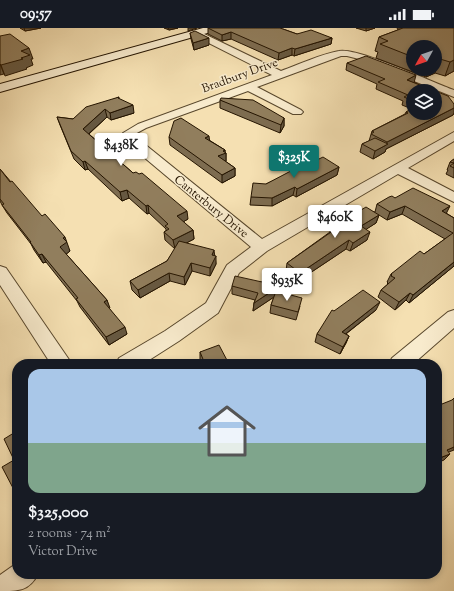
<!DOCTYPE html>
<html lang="en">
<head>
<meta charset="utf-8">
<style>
  body { margin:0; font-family:"Sorts Mill Goudy",serif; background:#242831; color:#f1f3f6; height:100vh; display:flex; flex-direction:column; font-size:15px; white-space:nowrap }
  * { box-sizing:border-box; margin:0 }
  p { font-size:13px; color:#9ea1a6 }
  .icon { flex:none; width:22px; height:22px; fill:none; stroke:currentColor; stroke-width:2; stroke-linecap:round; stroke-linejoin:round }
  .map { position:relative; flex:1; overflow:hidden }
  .drawer { position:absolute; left:12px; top:331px; width:430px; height:220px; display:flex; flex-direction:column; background:#171b24; border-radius:16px; box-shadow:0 2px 6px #0003 }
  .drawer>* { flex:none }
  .needle { width:26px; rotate:230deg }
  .tools { position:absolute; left:406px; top:12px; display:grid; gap:8px }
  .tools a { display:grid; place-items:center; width:36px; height:36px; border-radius:50%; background:#171b24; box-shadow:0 2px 6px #0003; font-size:20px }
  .price { position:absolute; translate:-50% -34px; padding:0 9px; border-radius:4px; background:#fff; color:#222; font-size:13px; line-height:26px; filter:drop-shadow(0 1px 2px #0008) }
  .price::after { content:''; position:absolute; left:50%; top:24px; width:12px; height:9px; margin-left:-6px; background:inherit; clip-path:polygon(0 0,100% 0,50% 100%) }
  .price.active { background:#0f766e; color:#fff }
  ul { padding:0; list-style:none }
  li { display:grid; align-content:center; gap:8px; height:212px; padding:0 16px }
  li span { display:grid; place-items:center; height:124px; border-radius:12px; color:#555 }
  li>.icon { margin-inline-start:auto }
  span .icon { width:72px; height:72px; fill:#fffc; stroke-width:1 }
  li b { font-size:17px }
  .status { display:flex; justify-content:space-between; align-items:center; height:28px; padding:0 20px; background:#171b24; direction:ltr }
  .status svg { height:11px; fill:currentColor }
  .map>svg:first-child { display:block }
</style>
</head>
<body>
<div class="status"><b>09:57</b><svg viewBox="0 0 49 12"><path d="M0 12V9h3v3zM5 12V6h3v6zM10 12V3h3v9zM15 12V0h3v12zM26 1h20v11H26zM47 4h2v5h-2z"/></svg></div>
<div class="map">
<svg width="454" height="563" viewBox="0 0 454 563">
  <rect width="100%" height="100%" fill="#f5e0b2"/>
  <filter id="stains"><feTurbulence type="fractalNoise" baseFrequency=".005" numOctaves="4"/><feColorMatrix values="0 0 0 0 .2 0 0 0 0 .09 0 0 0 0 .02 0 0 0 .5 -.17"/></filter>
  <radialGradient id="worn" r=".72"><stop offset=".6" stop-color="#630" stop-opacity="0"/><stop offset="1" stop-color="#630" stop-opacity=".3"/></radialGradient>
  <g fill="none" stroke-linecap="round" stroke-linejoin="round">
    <defs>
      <path id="minor" d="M196,2L281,43C298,37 321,26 339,23C357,19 432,54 454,62V69L359,31L347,28H341L257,59L301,82L303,84L301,86H293L248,63L146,100L135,106L137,110L262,211L454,104V113L408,140L454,164V174L398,146L267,223L239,245L218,285L179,313L143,336H116L119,330L165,303L206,275L227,237L251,219L127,115L123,105L138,96L272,47L193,7L192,5Z
        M0,238L6,240L72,336H51L0,257Z
        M454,282V300L413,336H389L392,330L448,284Z
        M17,535V546H38C29,563 19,563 0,563V547Z"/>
      <path id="secondary" d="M203,0H219L218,2L0,64V56Z"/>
    </defs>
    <use href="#minor" stroke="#58472c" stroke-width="2"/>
    <use href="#secondary" stroke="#241400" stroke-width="2"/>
    <use href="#minor" fill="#f8ebcd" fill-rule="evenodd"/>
    <use href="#secondary" fill="#f8ebcd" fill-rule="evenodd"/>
  </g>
  <path fill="#7d6c50" stroke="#241400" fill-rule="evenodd" d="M20,0H41L25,3Z
    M164,0H178L169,2Z
    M208,0L283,1L297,6L332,10L331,16L294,28L292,27L278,32L231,11L222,13L208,6Z
    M356,0H375L366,3Z
    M397,0H454V43L445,48L435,45L426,49L376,30L378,24L375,23L379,9L398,2ZM413,19H435V41H413Z
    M190,5L209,17L194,22L191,11Z
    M347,35L414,54L454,76V85L453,87L386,121L385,124L373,131L360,124L362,116L369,113L372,103L405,86L406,84L412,81L402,77L403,73L376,61L377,56L346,42ZM413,63L435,85H413Z
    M119,69V71L134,85L111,92L107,89L89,106L133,145L188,191L183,194L193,202L194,211L186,215L215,228L216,236L210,248L192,243L185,257L170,253L140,270L132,262L130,253L167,233L175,221L165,212L164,204L166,203V201L149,185L147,186L129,170L122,173L88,141L85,142L74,131L60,97L57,89L73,91Z
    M220,72L284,90V98L280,105L220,80Z
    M169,109L209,112L225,122V124L226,125V133H225L235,140V148L222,155L170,117Z
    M454,131V150L446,146L448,142H447L450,134Z
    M311,135L339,139L337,147L296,169L293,167L272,178L250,177L251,169L266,156Z
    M0,141L70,223L66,226L107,272L109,280L127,306L109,317L80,279L77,273L46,234L43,235L34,222L31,216L7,185L2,177L0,173Z
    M395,170L446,185L454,190V238L409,275L406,272L395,282L378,269L381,262L388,256L387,255L388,254H387L391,246L424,226L445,211L402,186L387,192L379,187L376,195L366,201L367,212L350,223L346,221L298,253L286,243L287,235L330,204L331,200L335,198V195L361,182L375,184L377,176Z
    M287,253L286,261L281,265L300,278L296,292L270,285L271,277L274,269L253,283L254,275L255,272L232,266V258L262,254Z
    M376,282L346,306L349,308L346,315L340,326L315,314L317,306L334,283Z
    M200,324L229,336H202L200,332Z"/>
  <path fill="#665841" stroke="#241400" d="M24,0H41L25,3Z
    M168,0H178L169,2Z
    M188,0H197L188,3Z
    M366,0H375L366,3Z
    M231,4V11L222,13V7Z
    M209,10V17L194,22L193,15Z
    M332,10L331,16L294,28L295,21Z
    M29,20L33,31H31L33,37L26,40L27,41L5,48L1,37L21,23Z
    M292,20V27L278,32L279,25Z
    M440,31L435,45L426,49L429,41H435V33Z
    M454,32V43L445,48L450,34Z
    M0,36L4,46L0,47Z
    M416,47L414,55L407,52Z
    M133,77L134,85L111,92L110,85Z
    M454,80V85L453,87L386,121L385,124L373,131L375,123L386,117L387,114Z
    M105,81L107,89L85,109L83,101Z
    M284,90V98L280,105L281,97Z
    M209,108L210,116L205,110Z
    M225,122V125H226V133L218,136V128Z
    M85,133L88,141L85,142L83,134Z
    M339,139L337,147L296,169L297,161Z
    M235,140V148L222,155V147Z
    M295,159L293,167L272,178V170Z
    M127,162L129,170L122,173L120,164Z
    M148,177L149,185L147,186L146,178Z
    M405,178L402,186L387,192L390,184Z
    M450,178L446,186L442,183Z
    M187,183L188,191L178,197L177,188Z
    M379,187L376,195L359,206L361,198Z
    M193,202L194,211L175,221L173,212Z
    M370,204L367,212L350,223L353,215Z
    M65,209L70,223L64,228L60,219L63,210Z
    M349,212L346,221L298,253L300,245Z
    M214,222L215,230L216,228V236L210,248V240L212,227Z
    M42,226L46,234L43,235L39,227Z
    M454,234V238L409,275L413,267Z
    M191,235L192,243L185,257L184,249Z
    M169,245L170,253L140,270L138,262Z
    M287,253L286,261L253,283L254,275Z
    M410,265L406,272L395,282L399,274Z
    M107,272L110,280L107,282L104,274Z
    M380,274L376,282L339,311L342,304Z
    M125,299L127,306L109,317L106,309Z
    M349,308L346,315L340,326L343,319Z
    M454,419V422L441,427L447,422Z
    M450,426L444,432L437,435V431Z
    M17,457V463L13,460Z"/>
  <path fill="#917e5d" stroke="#241400" d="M208,0H280L297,6L311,2L332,10L295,21L292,20L279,25L231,4L222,7Z
    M403,0H454V32L450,34L440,31L435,33V19H413V29L380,16L388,13L379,9Z
    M195,3L209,10L193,15L190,5Z
    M10,6L29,20L21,23L30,27L21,30L23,31L1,37L0,36V8Z
    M366,28L416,47L407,52L448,68L454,76V80L387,114L371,106L374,104L372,103L408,85L406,84L413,80V85H435V63H413V73L404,69L408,67L378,54L385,51L347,35Z
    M119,69L118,70L133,77L110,85L105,81L83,101L133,145L136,144L139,146L142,145L187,183L177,188L193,202L173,212L164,204L169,201L165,198L168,196L148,177L146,178L127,162L120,164L85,133L83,134L71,123L57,89L73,91L86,79Z
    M221,70L253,72L284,90L281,97L220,72Z
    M181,90L209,108L205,110L225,122L223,123L226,125L218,128L235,140L222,147L169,109L174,93Z
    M375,110L388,116L375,123L362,116Z
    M323,129L339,139L297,161L295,159L272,170L251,169L253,155L266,156L308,134L311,135Z
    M454,131V135L450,134Z
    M454,135V140L450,138Z
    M0,141L10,154L12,153L42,188L45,186L65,209L63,210L67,214L60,219L107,272L104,274L125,299L106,309L76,271L78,270L42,226L39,227L30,214H31L2,177L4,176L0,171Z
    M413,160L450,178L442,183L454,190V234L413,267L410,265L399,274L381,262L395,250L391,248L392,247L391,246L420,223L424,226L453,205L405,178L390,184L377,176L389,169L392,168L395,170Z
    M366,179L379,187L361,198L370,204L353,215L349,212L300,245L287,235L334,202L331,200L338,196L335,195L359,181L361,182Z
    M179,213L214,222L212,227L216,228L210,240L191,235L184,249L169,245L138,262L130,253L167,233Z
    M235,248L262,254L265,248L287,253L254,275L258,265L232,258Z
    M363,262L380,274L342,304L349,308L343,319L317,306L332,282L334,283Z
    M276,263L302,270L298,284L271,277Z
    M219,317L229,336H204H205L200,324Z
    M454,370V419L447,422L450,426L437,431V378L452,372Z
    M17,403V457L13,460L2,439L14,432L4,411Z"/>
  <g text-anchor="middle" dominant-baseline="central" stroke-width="3" stroke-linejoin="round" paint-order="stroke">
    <g font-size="12" fill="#241400" stroke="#f8ebcd">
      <text transform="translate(240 48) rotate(-20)">Bradbury Drive</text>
      <text transform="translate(211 179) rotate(39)">Canterbury Drive</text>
    </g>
  </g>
  <rect width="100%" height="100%" filter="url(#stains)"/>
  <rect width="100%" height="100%" fill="url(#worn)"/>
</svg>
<div class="tools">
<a><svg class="needle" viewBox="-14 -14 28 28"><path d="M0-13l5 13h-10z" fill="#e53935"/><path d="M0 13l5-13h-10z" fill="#9ea1a6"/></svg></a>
<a><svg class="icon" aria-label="layers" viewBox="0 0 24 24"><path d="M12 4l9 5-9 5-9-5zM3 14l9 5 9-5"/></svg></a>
</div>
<b class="price" style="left:121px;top:139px">$438K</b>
<b class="price active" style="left:294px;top:151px">$325K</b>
<b class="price" style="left:335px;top:211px">$460K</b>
<b class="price" style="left:287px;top:274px">$935K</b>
<section class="drawer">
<ul>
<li><span style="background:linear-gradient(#a9c7e8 60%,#7fa58c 0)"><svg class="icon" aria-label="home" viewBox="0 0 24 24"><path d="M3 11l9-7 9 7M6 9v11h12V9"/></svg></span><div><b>$325,000</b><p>2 rooms · 74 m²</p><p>Victor Drive</p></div></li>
</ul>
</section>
</div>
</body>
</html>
